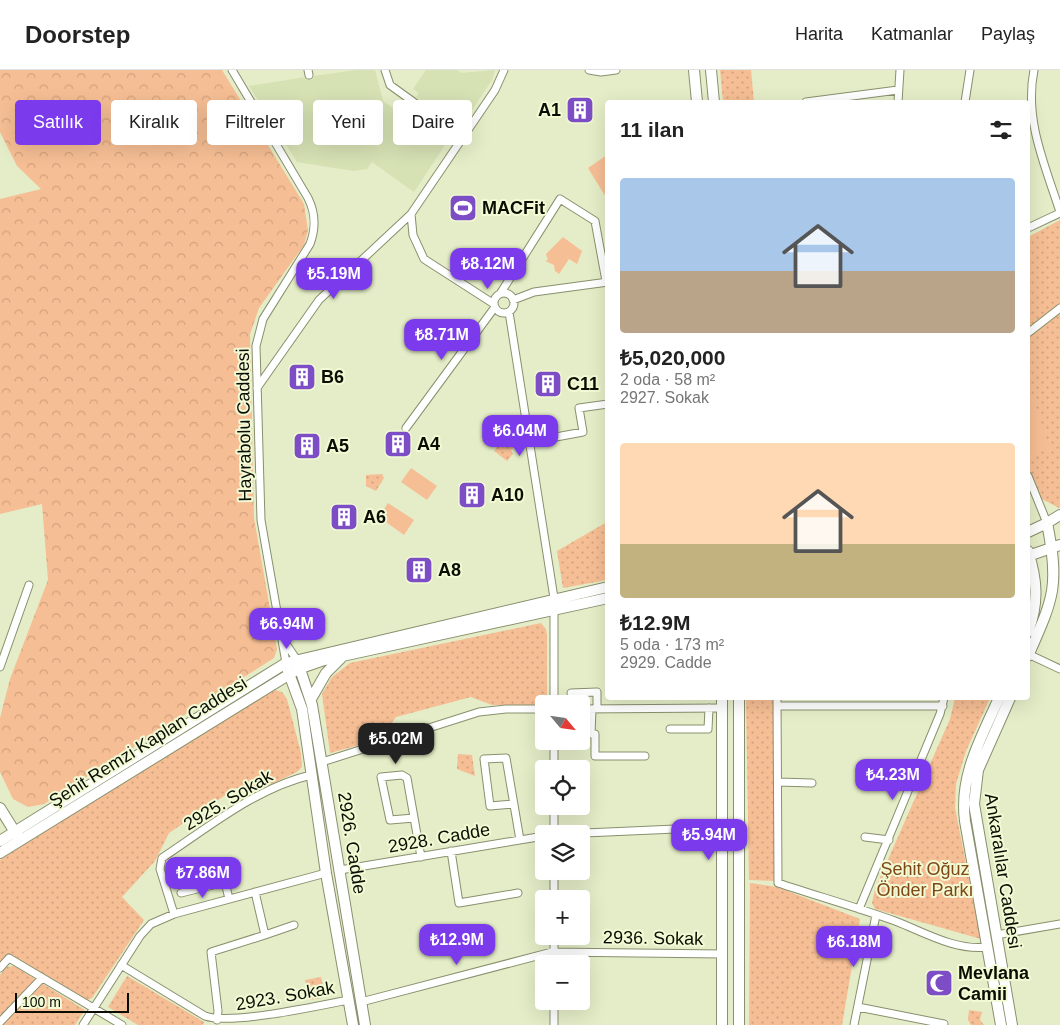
<!DOCTYPE html>
<html lang="tr">
<head>
<meta charset="utf-8">
<style>
  body { margin:0; font-family:Helvetica,sans-serif; background:#f2f2f2; color:#222; height:100vh; display:flex; flex-direction:column; font-size:19px; white-space:nowrap }
  * { box-sizing:border-box; margin:0 }
  p { font-size:16px; color:#767676 }
  .icon { flex:none; width:28px; height:28px; fill:none; stroke:currentColor; stroke-width:2; stroke-linecap:round; stroke-linejoin:round }
  .map { position:relative; flex:1; overflow:hidden }
  .side { position:absolute; left:605px; top:30px; width:425px; height:600px; display:flex; flex-direction:column; background:#fff; border-radius:5px; box-shadow:0 5px 20px #0002 }
  .side>* { flex:none }
  .guide { position:absolute; left:15px; top:30px; width:475px; height:45px; display:flex; gap:10px }
  .needle { width:32px; rotate:119deg }
  .fabs { position:absolute; left:535px; top:625px; display:grid; gap:10px }
  .fabs a { display:grid; place-items:center; width:55px; height:55px; border-radius:5px; background:#fff; box-shadow:0 5px 20px #0002; font-size:25px }
  .scale { position:absolute; left:15px; bottom:12px; width:114px; box-sizing:border-box; padding-left:5px; border:2px solid #0b0d03; border-top:0; font-size:14px; line-height:18px; white-space:nowrap; color:#0b0d03; -webkit-text-stroke:4px #f1fad4; paint-order:stroke }
  .price { position:absolute; translate:-50% -42px; padding:0 11px; border-radius:10px; background:#7c3aed; color:#fff; font-size:16px; line-height:32px; filter:drop-shadow(0 1px 2px #0008) }
  .price::after { content:''; position:absolute; left:50%; top:30px; width:15px; height:11px; margin-left:-8px; background:inherit; clip-path:polygon(0 0,100% 0,50% 100%) }
  .price.on { background:#222; color:#fff }
  ul { padding:0; list-style:none }
  li { display:grid; align-content:center; gap:10px; height:265px; padding:0 15px }
  li span { display:grid; place-items:center; height:155px; border-radius:5px; color:#555 }
  li>.icon { margin-inline-start:auto }
  span .icon { width:90px; height:90px; fill:#fffc; stroke-width:1 }
  li b { font-size:21px }
  h2 { display:flex; justify-content:space-between; align-items:center; height:60px; padding:0 15px; font-size:21px }
  .pill { padding:0 18px; border-radius:5px; background:#fff; box-shadow:0 5px 20px #0002; font-size:18px; line-height:45px }
  .pill.on { background:#7c3aed; color:#fff }
  header { display:flex; align-items:center; gap:30px; box-sizing:border-box; height:70px; padding:0 25px; background:#fff; border-bottom:1px solid #e0e0e0 }
  header strong { font-size:24px }
  nav { display:flex; gap:28px; margin-inline-start:auto; font-size:18px }
  .map>svg:first-child { display:block }
</style>
</head>
<body>
<header>
<strong>Doorstep</strong>
<nav><a>Harita</a><a>Katmanlar</a><a>Paylaş</a></nav>
</header>
<div class="map">
<svg width="1060" height="955" viewBox="0 0 1060 955">
  <defs>
    <pattern id="grass-dots" width="8" height="8" patternUnits="userSpaceOnUse" patternTransform="scale(1.25)"><rect width="8" height="8" fill="#f6be94"/><path d="M2 2h.1M6 6h.1" fill="none" stroke="#d2a27e" stroke-width="1.8" stroke-linecap="round"/></pattern>
    <pattern id="forest-crowns" width="20" height="18" patternUnits="userSpaceOnUse" patternTransform="scale(1.25)"><rect width="20" height="18" fill="#f6be94"/><path d="M2 6a3 3 0 1 1 6 0M12 15a3 3 0 1 1 6 0" fill="none" stroke="#d2a27e"/></pattern>
  </defs>
  <rect width="100%" height="100%" fill="#e4edc7"/>
  <path fill="#d6e1b4" d="M356,0H375L383,31L445,75L414,122L372,92L367,99L354,101L297,92L249,16L306,7L311,10L314,6Z
    M426,0H457L461,3L495,0L492,10L462,55L458,56L416,27L419,23L413,19Z"/>
  <path fill="url(#grass-dots)" d="M720,0H751L754,32H723Z
    M1060,150V437L1059,438L1040,428L1028,395V167Z
    M509,374L514,377L511,380L513,384L507,391L494,381L498,376Z
    M382,404L384,408L376,421L366,416V405Z
    M607,452V510L563,518L557,481Z
    M541,553L546,559L547,565V631L541,635H492L471,627L396,647L381,669L330,683L322,624L332,607L350,593Z
    M275,620L282,622L287,629L301,683L302,697L297,702L263,718H236L169,763L155,791L122,827L144,850L92,928L87,930L9,885L0,893V790L66,745Z
    M746,628H774L775,811L749,810Z
    M955,628H990L966,681L956,714L955,738L981,869L875,839L872,833L875,819L950,649Z
    M458,684L472,685L475,706L457,699Z
    M750,813L777,817L860,849L842,955H749Z
    M14,896L85,940L75,955H0V905L7,897Z
    M127,906L204,952L203,955H138L108,937Z
    M321,907L324,921L321,922L322,928L309,930L305,910Z
    M969,940L982,942L980,950L984,955H971L968,950Z"/>
  <path fill="url(#forest-crowns)" d="M0,0H222L304,134L308,160L304,175L259,238L250,264L254,448L277,579L274,588L44,734L28,737L13,729L0,702V648L10,609L48,510L42,434L0,444V129L41,119L17,96L0,62Z"/>
  <path fill="#f6be94" d="M607,85V129L588,98Z
    M563,167L582,181L577,194L569,189L559,204L555,201L554,195L545,191L548,190L546,184Z
    M1028,313L1050,379L1028,386Z
    M411,398L437,416L427,430L401,412Z
    M388,433L414,450L404,465L379,447Z
    M933,793L952,798L945,823L940,827L925,823Z"/>
  <g fill="none" stroke-linecap="round" stroke-linejoin="round">
    <defs>
      <path id="street" d="M232,0L308,128C316,144 316,158 310,174L263,249L256,276L261,450L286,593
        M308,0L309,5
        M385,0L390,15L462,67
        M589,0L601,2L616,0
        M1034,0C1024,50 1045,95 1060,142
        M806,32L898,20
        M898,32L900,0
        M965,32L970,0
        M1028,158L1060,143
        M494 233a10 10 0 1 1 20 0a10 10 0 1 1-20 0Z
        M500,224L560,129L595,151L606,211
        M513,230L534,222L608,212
        M494,234L424,189L413,165L411,144L495,20L504,0
        M509,242L554,528
        M1028,263L1060,238
        M257,318L319,230L411,144
        M406,358L495,237
        M529,372L583,362L579,338L608,334
        M1028,406L1047,453
        M554,539V634
        M282,568L297,590
        M1028,584L1060,599
        M0,597L29,515
        M571,623L597,622V639
        M777,628L778,813C817,826 856,837 895,851C924,862 955,881 987,877
        M777,636H943
        M581,639L722,638
        M592,639L591,664H595V686H645
        M670,659H708L709,638
        M322,692L479,642L506,639H544
        M554,699V671
        M778,712L812,713
        M514,734L490,736L484,689L506,688L520,770
        M414,748L390,750L381,707L402,705L407,708L421,787
        M554,764V736
        M562,764L721,757
        M865,767L889,770
        M451,781L459,833L518,823
        M340,800L544,766
        M554,801V829
        M181,823L225,812L229,829
        M859,839L940,644L944,628
        M174,844L160,799L162,788C209,757 256,718 311,705
        M265,865L294,855
        M996,865L1060,854
        M554,894V866
        M121,895L205,946C231,955 318,936 348,930
        M0,898L9,888L122,955
        M361,932L552,882L722,884
        M858,937L944,954
        M217,950L218,941L211,882L265,865L255,822
        M0,952L42,908
        M83,955L140,866L151,854L174,844L326,803
        M554,955V931
        M854,955L876,845"/>
      <path id="secondary" d="M694,0L697,32
        M711,0L714,32
        M1028,462L1047,453L1060,445
        M1028,481C1037,510 1039,532 1028,562
        M1028,486L1060,475
        M1028,586C1053,529 1060,517 1047,453
        M298,593L312,635L365,955
        M287,598L302,639L326,803L353,955
        M999,628C981,668 959,706 965,751L1001,955
        M1010,628L978,700L974,734L1012,955
        M311,629L326,603L341,588
        M0,738L18,767
        M0,771L286,593L608,517
        M0,783L298,599L324,590L608,528
        M722,955V628
        M739,955V628"/>
    </defs>
    <use href="#street" stroke="#88906e" stroke-width="9"/>
    <use href="#secondary" stroke="#88906e" stroke-width="12"/>
    <use href="#street" stroke="#fff" stroke-width="7"/>
    <use href="#secondary" stroke="#fff" stroke-width="10"/>
  </g>
  <defs>
    <symbol id="building-square" viewBox="-11 -11 22 22"><rect x="-9" y="-9" width="18" height="18" rx="4" fill="#7d4dc6" stroke="#f1fad4"/><path d="M-4-6H4V6H1V3H-1V6H-4ZM-2.5-4.3h1.7v1.8h-1.7ZM.8-4.3h1.7v1.8H.8ZM-2.5-1h1.7V.8h-1.7ZM.8-1h1.7V.8H.8Z" fill="#fff"/></symbol>
    <symbol id="stadium-square" viewBox="-11 -11 22 22"><rect x="-9" y="-9" width="18" height="18" rx="4" fill="#7d4dc6" stroke="#f1fad4"/><path d="M0-5a6.5 5 0 1 0 0 10a6.5 5 0 1 0 0-10ZM-3.5-1.8h7v3.6h-7Z" fill="#fff"/></symbol>
    <symbol id="mosque-square" viewBox="-11 -11 22 22"><rect x="-9" y="-9" width="18" height="18" rx="4" fill="#7d4dc6" stroke="#f1fad4"/><path d="M3.5-4.9A6 6 0 1 0 3.5 4.9A5 5 0 1 1 3.5-4.9Z" fill="#fff"/></symbol>
  </defs>
  <g fill-rule="evenodd">
    <use href="#building-square" x="564" y="24" width="32" height="32"/>
    <use href="#stadium-square" x="447" y="122" width="32" height="32"/>
    <use href="#building-square" x="286" y="291" width="32" height="32"/>
    <use href="#building-square" x="532" y="298" width="32" height="32"/>
    <use href="#building-square" x="382" y="358" width="32" height="32"/>
    <use href="#building-square" x="291" y="360" width="32" height="32"/>
    <use href="#building-square" x="456" y="409" width="32" height="32"/>
    <use href="#building-square" x="328" y="431" width="32" height="32"/>
    <use href="#building-square" x="403" y="484" width="32" height="32"/>
    <use href="#mosque-square" x="923" y="897" width="32" height="32"/>
  </g>
  <g text-anchor="middle" dominant-baseline="central" stroke-width="4" stroke-linejoin="round" paint-order="stroke">
    <g font-size="18" font-weight="bold" fill="#0b0d03" stroke="#f1fad4" text-anchor="start">
      <text x="561" y="40" text-anchor="end">A1</text>
      <text x="482" y="138">MACFit</text>
      <text x="321" y="307">B6</text>
      <text x="567" y="314">C11</text>
      <text x="417" y="374">A4</text>
      <text x="326" y="376">A5</text>
      <text x="491" y="425">A10</text>
      <text x="363" y="447">A6</text>
      <text x="438" y="500">A8</text>
      <text x="958" y="903">Mevlana<tspan x="958" dy="21">Camii</tspan></text>
    </g>
    <g font-size="18" fill="#0b0d03" stroke="#f1fad4">
      <text transform="translate(244 355) rotate(-91)">Hayrabolu Caddesi</text>
      <text transform="translate(148 672) rotate(-32)">Şehit Remzi Kaplan Caddesi</text>
      <text transform="translate(228 730) rotate(-31)">2925. Sokak</text>
      <text transform="translate(439 768) rotate(-10)">2928. Cadde</text>
      <text transform="translate(352 773) rotate(81)">2926. Cadde</text>
      <text transform="translate(1003 801) rotate(81)">Ankaralılar Caddesi</text>
      <text transform="translate(653 868) rotate(1)">2936. Sokak</text>
      <text transform="translate(285 926) rotate(-10)">2923. Sokak</text>
    </g>
    <g font-size="18" fill="#7e4714" stroke="#f1fad4">
      <text x="925" y="799">Şehit Oğuz<tspan x="925" dy="21">Önder Parkı</tspan></text>
    </g>
  </g>
</svg>
<div class="fabs">
<a><svg class="needle" viewBox="-14 -14 28 28"><path d="M0-13l5 13h-10z" fill="#e53935"/><path d="M0 13l5-13h-10z" fill="#767676"/></svg></a>
<a><svg class="icon" aria-label="locate" viewBox="0 0 24 24"><circle cx="12" cy="12" r="6"/><path d="M12 2v4M12 18v4M2 12h4M18 12h4"/></svg></a>
<a><svg class="icon" aria-label="layers" viewBox="0 0 24 24"><path d="M12 4l9 5-9 5-9-5zM3 14l9 5 9-5"/></svg></a>
<a>+</a>
<a>−</a>
</div>
<div class="scale">100 m</div>
<b class="price" style="left:488px;top:220px">₺8.12M</b>
<b class="price" style="left:334px;top:230px">₺5.19M</b>
<b class="price" style="left:442px;top:291px">₺8.71M</b>
<b class="price" style="left:520px;top:387px">₺6.04M</b>
<b class="price" style="left:287px;top:580px">₺6.94M</b>
<b class="price on" style="left:396px;top:695px">₺5.02M</b>
<b class="price" style="left:893px;top:731px">₺4.23M</b>
<b class="price" style="left:709px;top:791px">₺5.94M</b>
<b class="price" style="left:203px;top:829px">₺7.86M</b>
<b class="price" style="left:457px;top:896px">₺12.9M</b>
<b class="price" style="left:854px;top:898px">₺6.18M</b>
<div class="guide">
<a class="pill on">Satılık</a>
<a class="pill">Kiralık</a>
<a class="pill">Filtreler</a>
<a class="pill">Yeni</a>
<a class="pill">Daire</a>
</div>
<section class="side">
<h2>11 ilan<svg class="icon" aria-label="filters" viewBox="0 0 24 24"><path d="M4 7h16M4 17h16"/><circle cx="9" cy="7" r="2"/><circle cx="15" cy="17" r="2"/></svg></h2>
<ul>
<li><span style="background:linear-gradient(#a9c7e8 60%,#b9a48a 0)"><svg class="icon" aria-label="home" viewBox="0 0 24 24"><path d="M3 11l9-7 9 7M6 9v11h12V9"/></svg></span><div><b>₺5,020,000</b><p>2 oda · 58 m²</p><p>2927. Sokak</p></div></li>
<li><span style="background:linear-gradient(#ffd9b3 65%,#c2b280 0)"><svg class="icon" aria-label="home" viewBox="0 0 24 24"><path d="M3 11l9-7 9 7M6 9v11h12V9"/></svg></span><div><b>₺12.9M</b><p>5 oda · 173 m²</p><p>2929. Cadde</p></div></li>
</ul>
</section>
</div>
</body>
</html>
